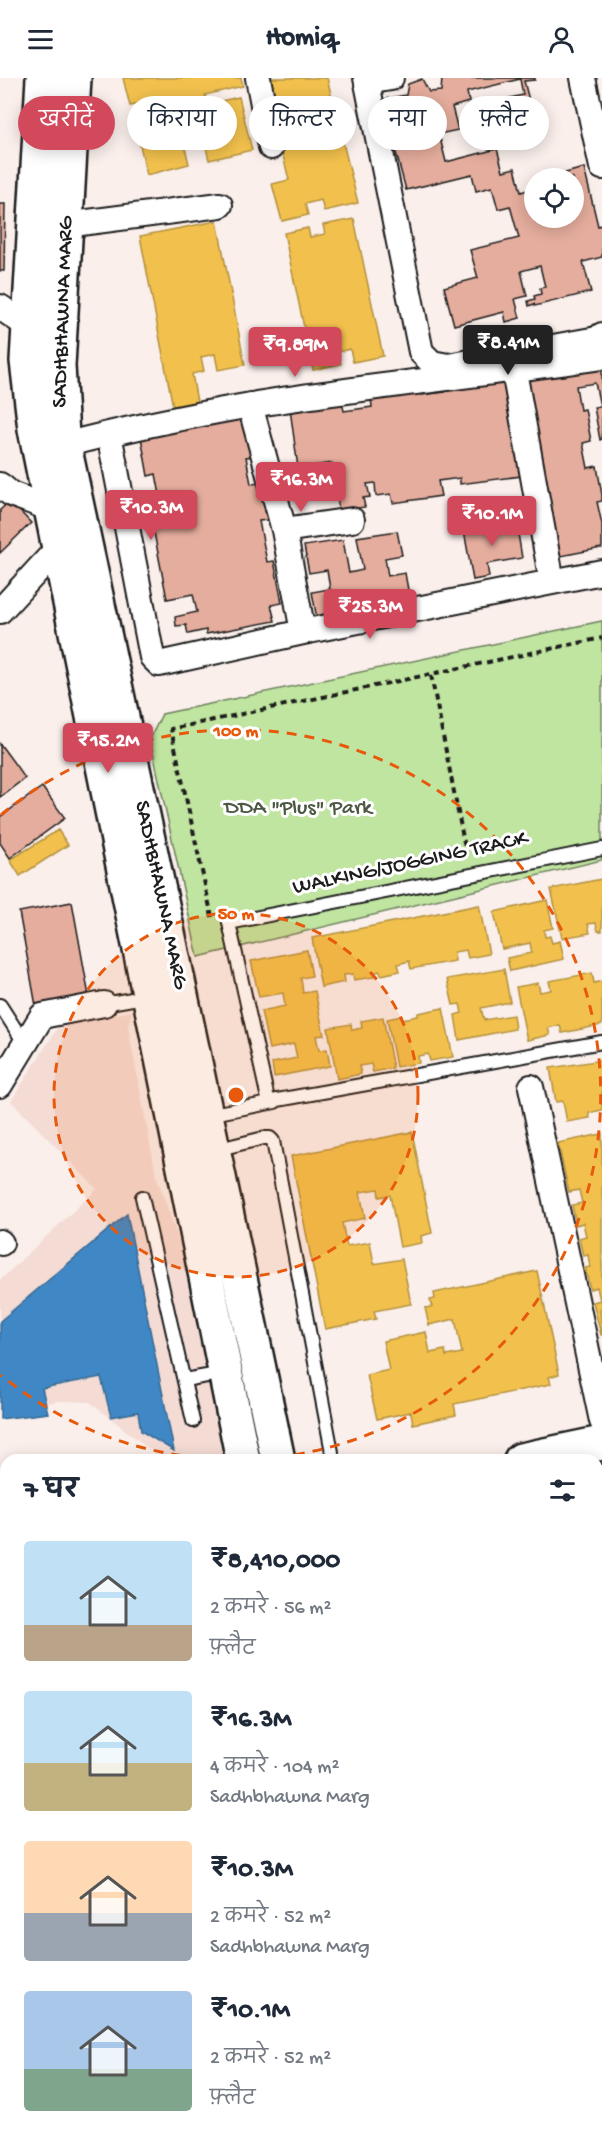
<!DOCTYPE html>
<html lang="hi">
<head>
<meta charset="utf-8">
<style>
  body { margin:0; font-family:"Gochi Hand","Playpen Sans Deva",sans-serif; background:#f6f6f7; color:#1f2937; height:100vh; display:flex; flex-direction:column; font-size:22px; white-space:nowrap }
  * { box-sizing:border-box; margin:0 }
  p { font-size:20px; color:#747a83 }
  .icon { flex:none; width:33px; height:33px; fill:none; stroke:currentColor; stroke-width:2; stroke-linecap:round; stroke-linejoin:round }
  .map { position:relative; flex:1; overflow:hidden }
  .side { position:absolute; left:0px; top:1376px; width:603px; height:686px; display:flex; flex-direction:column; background:#fff; border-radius:18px 18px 0 0; box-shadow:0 3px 15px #0003 }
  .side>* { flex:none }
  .guide { position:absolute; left:18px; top:18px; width:567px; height:54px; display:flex; gap:12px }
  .buttons { position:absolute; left:524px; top:90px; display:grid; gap:12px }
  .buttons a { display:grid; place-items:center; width:60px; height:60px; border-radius:50%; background:#fff; box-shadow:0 3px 15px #0003; font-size:30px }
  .price { position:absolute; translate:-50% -51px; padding:0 14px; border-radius:6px; background:#d1495b; color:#fff; font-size:20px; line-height:39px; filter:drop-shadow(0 2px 3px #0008) }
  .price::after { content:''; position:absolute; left:50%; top:36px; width:18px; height:14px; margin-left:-9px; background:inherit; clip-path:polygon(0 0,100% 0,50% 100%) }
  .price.active { background:#222; color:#fff }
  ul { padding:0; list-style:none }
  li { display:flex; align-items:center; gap:18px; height:150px; padding:0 24px }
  li span { display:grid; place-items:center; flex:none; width:168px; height:120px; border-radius:6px; color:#555 }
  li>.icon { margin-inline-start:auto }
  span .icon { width:72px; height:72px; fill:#fffc; stroke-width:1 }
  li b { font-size:26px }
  h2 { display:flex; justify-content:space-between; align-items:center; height:72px; padding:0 24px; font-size:26px }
  .chip { padding:0 21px; border-radius:27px; background:#fff; box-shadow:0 3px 15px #0003; font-size:21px; line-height:54px }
  .chip.active { background:#d1495b; color:#fff }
  header { display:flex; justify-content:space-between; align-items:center; height:78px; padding:0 24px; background:#fff; font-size:27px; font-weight:800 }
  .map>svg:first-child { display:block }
</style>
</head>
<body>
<header><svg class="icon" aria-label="menu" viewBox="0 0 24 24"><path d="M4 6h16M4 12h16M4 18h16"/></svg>Homiq<svg class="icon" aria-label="person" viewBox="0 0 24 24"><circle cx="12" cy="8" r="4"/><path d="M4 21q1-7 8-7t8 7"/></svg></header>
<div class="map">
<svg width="602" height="2060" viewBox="0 0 602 2060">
  <rect width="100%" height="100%" fill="#faefeb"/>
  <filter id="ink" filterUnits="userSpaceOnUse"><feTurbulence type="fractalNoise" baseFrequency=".0167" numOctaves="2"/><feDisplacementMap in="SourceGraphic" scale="12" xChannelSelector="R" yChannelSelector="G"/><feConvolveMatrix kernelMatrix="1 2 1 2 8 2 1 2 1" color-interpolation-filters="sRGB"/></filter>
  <g filter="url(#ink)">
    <path fill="#f4dbd4" d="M132,933L128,949L156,1097L225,1295L243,1381H162L90,1324L58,1323L0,1333V1202L97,1111L11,1023L60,946Z"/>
    <path fill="#c0e5a0" stroke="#6e805e" stroke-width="1.5" d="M602,543V782L198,879L150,661L162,636Z"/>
    <path fill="#f2c14e" stroke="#b2903f" stroke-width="1.5" d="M123,0H241L243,8L205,17L208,26L239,19L252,72L209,82L198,36L178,41L189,86L147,97L135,46L159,40L155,23L130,28Z
      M264,0H327L358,125L324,133L321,122L305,126L308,137L282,143L272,106L289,102Z
      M354,141L383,278L353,284L350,271L338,274L341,286L313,292L284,155L308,150L310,159L325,156L323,147Z
      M217,143L245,287L218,292L215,276L201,279L204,293L192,296L197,324L173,329L140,158Z
      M58,752L68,767L20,798L10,782Z
      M602,801V853H598L596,845L588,846L590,855L562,860L551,811Z
      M547,822L553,850L544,852L545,859L550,858L552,865L560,863L564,881L510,893L507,880L532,875L530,865L502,871L494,834Z
      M479,827L489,876L468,880L466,872L454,874L455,883L411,891L409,883L398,886L400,893L381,897L380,893L373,895L374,899L354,902L353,896L344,897L345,904L321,909L312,860Z
      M307,872L312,898L301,900L303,915L315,913L324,957L316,958L319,972L327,971L330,988L274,999L272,985L297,980L294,966L269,971L261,933L285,928L283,915L259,919L251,883Z
      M504,891L510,924L481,930L484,942L513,937L515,951L459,962L455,937L462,935L460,926L453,927L447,901Z
      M592,895L594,905L602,903V947L562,955L560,947L548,950L550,957L527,962L516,909L538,905L540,914L551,912L549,903Z
      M443,930L453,979L430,983L428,976L418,978L419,985L396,989L387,941L402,938V941L418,938V935Z
      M383,939L393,990L373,994L371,986L359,988L361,996L337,1001L328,950L351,946L352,952L362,950L361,943Z
      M602,982V1032L589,1035L590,1040L567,1044L563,1023L556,1024L550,990Z
      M412,1054L432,1155L421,1158L422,1165L400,1169L390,1117L379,1119L378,1111L360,1114L365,1140L342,1145L347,1168L370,1164L374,1186L402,1181L411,1226L374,1233L376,1241L325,1251L291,1078Z
      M602,1056V1231L600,1232L602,1257H601L593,1224L600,1222L597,1209L590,1211L585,1190L590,1189L588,1177L583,1178L579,1160L586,1158L583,1145L576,1147L572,1127L582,1125L579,1112L569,1114L558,1065Z
      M537,1193L559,1296L549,1299L551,1306L454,1326L456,1337L413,1346L411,1334L377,1341L367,1297L389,1292L383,1263L426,1254L430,1275L445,1272L446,1278L462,1275L455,1241L429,1247L425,1230L432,1229L430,1222L435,1221L434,1215Z
      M602,1474V1525L597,1526V1475Z
      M601,1595L602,1649L597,1650V1596Z
      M602,1664V1744L597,1745V1665Z
      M0,1768H3L6,1783V2005L0,1974Z
      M598,1773H602V1802L597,1803Z
      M602,1820V1866L598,1867L597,1821Z
      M126,2055H193L194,2060H127Z
      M289,2055H326L327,2060H290Z"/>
    <path fill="#3f88c5" stroke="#346892" stroke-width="1.5" d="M127,1136L174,1373L141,1353L138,1334L111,1339L101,1299L42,1310L48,1335L0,1341V1243Z"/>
    <path fill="#e5ad9d" stroke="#1c1c1c" stroke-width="1.5" d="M450,0H535V2L524,3L535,46L492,57L488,44L484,45L480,27L523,17L520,1L467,14L469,24L452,29L458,52L439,56L446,84L497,71L503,93L515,90L521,114L534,110V140H573V100H559L558,97L584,90L598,148L602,147V179L583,184L591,214L535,228L534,226L529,228L528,223L535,221L534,218L541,216L540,210L545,209L540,188L521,193L527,218L515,221L520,240L506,244L504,234L454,247L444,209L478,200L470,172L519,160L510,128L498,131L492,109L476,113L472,96L406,112L391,56L379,59V22L406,17L408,6L422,1L429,14L441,13L442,1Z
      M0,126H5L4,193H0Z
      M602,290V361L600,362L594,329L600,328L595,305L576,308L580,332L585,331L591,363L583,365L588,390L597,388L602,417V423L597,424L602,446V470L555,479L521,302Z
      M507,298L521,398L460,406V400L438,403L441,418L393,425L391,416L376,418L375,405L367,406L370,419L363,420L365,429L339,433L332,385L298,390L290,331L342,324L344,333L372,329L371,320L421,313L422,317L445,314L444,307Z
      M248,339L255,378L246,379L251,406L260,405L267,442L259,443L267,484L274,483L282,525L271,527L275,543L206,556V552L188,556L186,547L176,548L175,539L197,534L193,516L167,521L147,419L160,417L156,396L148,398L141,359Z
      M10,423L31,445L0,475V432Z
      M516,443L522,480L487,486L489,499L473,502L464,453Z
      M397,453L402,477L385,480L388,498L405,495L410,523L370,530L368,517L358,519L360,533L317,541L312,514L330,511L327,492L309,495L304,468L343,462L349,495L363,492L357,459Z
      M0,666L25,700L0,719Z
      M42,709L65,740L10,780L0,765V739Z
      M72,824L89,918L36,928L19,834Z"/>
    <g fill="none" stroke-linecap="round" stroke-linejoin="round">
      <defs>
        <path id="lane" d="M602,771L229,845L268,1021L272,1023L602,964
          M104,926L149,918
          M0,927L25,966
          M207,1037L275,1024
          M215,1072L264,1060H270L273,1063L332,1374
          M142,1119L193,1343
          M184,1302L224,1295"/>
        <path id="street" d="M258,0L271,69
          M366,0L421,274L432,285L448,288L597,261L602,257
          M583,0L602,89
          M367,4L391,0
          M65,147L220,127
          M0,229L29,249
          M514,293L552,504
          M250,327L284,452L303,554
          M109,356L152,579L159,586L303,554L602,494
          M64,367C125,351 188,338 251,327C367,308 485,297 602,279
          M0,407L11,416L51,431
          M284,452L352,442
          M0,533L59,469
          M0,1007L42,938L104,926
          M531,1009L602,1343
          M0,1164L1,1165
          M597,1469L602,1468
          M597,1537L602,1559
          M0,1706L6,1734
          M597,2006L602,2010
          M0,2024L6,2023
          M102,2055L103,2060
          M334,2055L336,2060
          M352,2055L353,2060
          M465,2060L480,2055"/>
        <path id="secondary" d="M43,0L27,283L35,351L243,1382
          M74,0L58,288L62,358L168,855L278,1382
          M521,1382L602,1365
          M597,1405L602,1404
          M0,1495L6,1494
          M0,1527L6,1525"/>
      </defs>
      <use href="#lane" stroke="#1c1c1c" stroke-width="16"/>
      <use href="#street" stroke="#1c1c1c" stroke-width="28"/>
      <use href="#secondary" stroke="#1c1c1c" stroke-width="38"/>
      <path stroke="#1c1c1c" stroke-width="4" stroke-dasharray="6 4.5" stroke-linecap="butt" d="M431,597L467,780
        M212,839L171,651L602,560"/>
      <use href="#lane" stroke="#fff" stroke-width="12"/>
      <use href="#street" stroke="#fff" stroke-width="24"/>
      <use href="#secondary" stroke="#fff" stroke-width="33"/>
    </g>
  </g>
  <circle cx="236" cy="1017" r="182" fill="#e8590c" fill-opacity=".12"/>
  <g fill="none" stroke="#e8590c" stroke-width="3" stroke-dasharray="10 8">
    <circle cx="236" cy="1017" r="182"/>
    <path d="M217 1381A365 365 0 0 1 1 1297M1 737A365 365 0 1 1 255 1381"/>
  </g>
  <g text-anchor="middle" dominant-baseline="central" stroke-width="6" stroke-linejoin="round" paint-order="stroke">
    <g font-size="22" fill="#1c1c1c" stroke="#fff">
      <text transform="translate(64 234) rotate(-88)">SADHBHAWNA MARG</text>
      <text transform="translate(410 786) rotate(-12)">WALKING/JOGGING TRACK</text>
      <text transform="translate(160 817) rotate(78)">SADHBHAWNA MARG</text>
    </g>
    <g font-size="22" fill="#4d5844" stroke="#fff">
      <text x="298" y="731">DDA "Plus" Park</text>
    </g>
  </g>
  <circle cx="236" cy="1017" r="9" fill="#e8590c" stroke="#fff" stroke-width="3"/>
  <g font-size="18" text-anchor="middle" font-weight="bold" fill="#e8590c" stroke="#fff" stroke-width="6" stroke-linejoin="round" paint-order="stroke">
    <text x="236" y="658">100 m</text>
    <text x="236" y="841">50 m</text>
  </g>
</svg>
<div class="buttons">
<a><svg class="icon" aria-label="locate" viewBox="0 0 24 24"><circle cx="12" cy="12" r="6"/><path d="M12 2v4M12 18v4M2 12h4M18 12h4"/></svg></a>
</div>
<b class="price active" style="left:508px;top:298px">₹8.41M</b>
<b class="price" style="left:295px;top:300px">₹9.89M</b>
<b class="price" style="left:301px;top:435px">₹16.3M</b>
<b class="price" style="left:151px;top:463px">₹10.3M</b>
<b class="price" style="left:492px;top:469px">₹10.1M</b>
<b class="price" style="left:370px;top:562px">₹25.3M</b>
<b class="price" style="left:108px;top:696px">₹15.2M</b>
<div class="guide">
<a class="chip active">खरीदें</a>
<a class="chip">किराया</a>
<a class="chip">फ़िल्टर</a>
<a class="chip">नया</a>
<a class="chip">फ़्लैट</a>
</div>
<section class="side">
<h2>7 घर<svg class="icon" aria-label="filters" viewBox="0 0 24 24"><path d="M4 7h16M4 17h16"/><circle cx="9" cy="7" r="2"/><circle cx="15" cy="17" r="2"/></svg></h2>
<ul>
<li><span style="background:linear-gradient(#bfe0f5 70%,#b9a48a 0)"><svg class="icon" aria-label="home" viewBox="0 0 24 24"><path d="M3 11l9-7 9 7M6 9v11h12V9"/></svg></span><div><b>₹8,410,000</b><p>2 कमरे · 56 m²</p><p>फ़्लैट</p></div></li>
<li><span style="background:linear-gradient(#bfe0f5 60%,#c2b280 0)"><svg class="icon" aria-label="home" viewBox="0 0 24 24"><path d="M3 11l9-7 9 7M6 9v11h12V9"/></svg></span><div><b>₹16.3M</b><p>4 कमरे · 104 m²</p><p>Sadhbhawna Marg</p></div></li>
<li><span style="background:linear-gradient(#ffd9b3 60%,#9aa5b1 0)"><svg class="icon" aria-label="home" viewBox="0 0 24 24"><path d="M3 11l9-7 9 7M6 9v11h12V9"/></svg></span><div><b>₹10.3M</b><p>2 कमरे · 52 m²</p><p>Sadhbhawna Marg</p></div></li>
<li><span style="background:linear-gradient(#a9c7e8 65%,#7fa58c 0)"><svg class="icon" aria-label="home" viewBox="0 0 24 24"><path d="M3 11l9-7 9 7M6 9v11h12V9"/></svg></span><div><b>₹10.1M</b><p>2 कमरे · 52 m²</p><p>फ़्लैट</p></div></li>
</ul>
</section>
</div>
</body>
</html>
